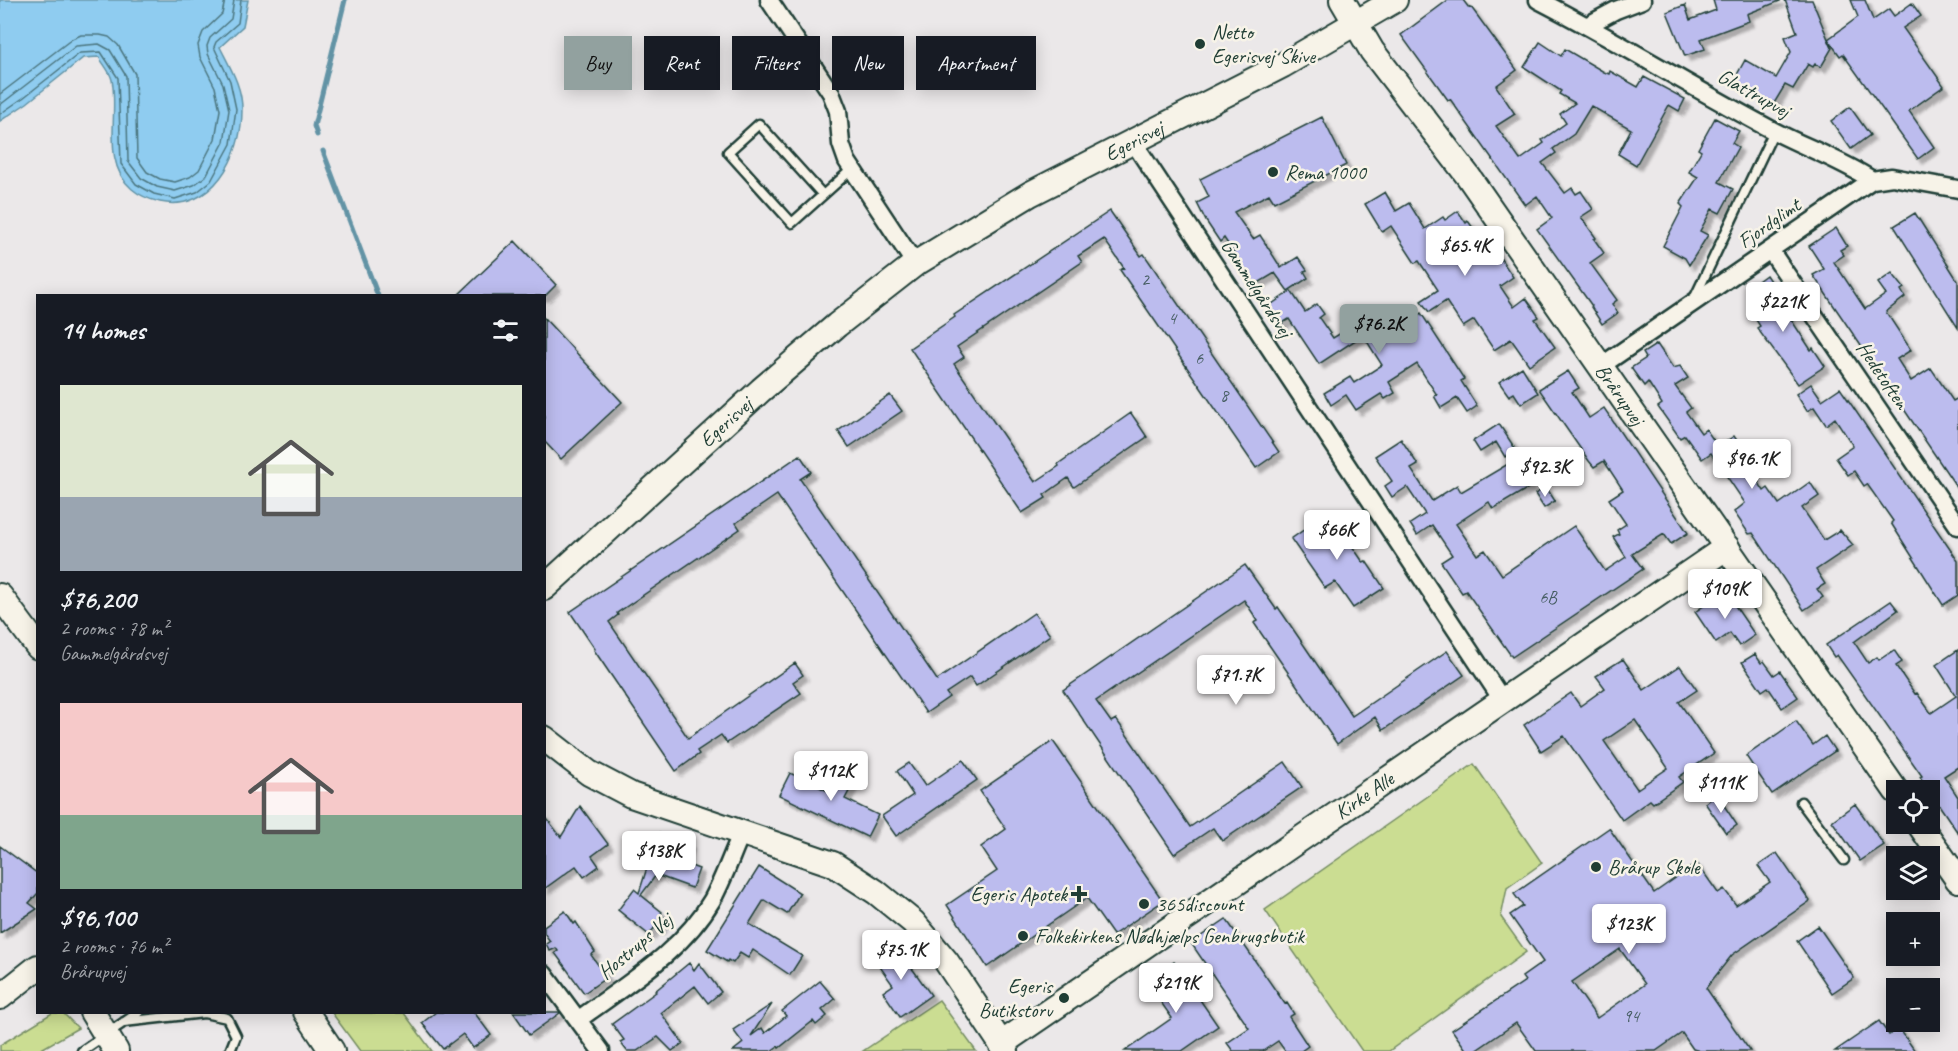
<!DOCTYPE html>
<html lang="en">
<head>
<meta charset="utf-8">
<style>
  body { margin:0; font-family:Caveat,sans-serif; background:#20242c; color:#f1f3f6; height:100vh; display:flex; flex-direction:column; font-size:22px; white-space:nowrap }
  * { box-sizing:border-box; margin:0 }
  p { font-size:20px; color:#9ea1a6 }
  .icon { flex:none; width:33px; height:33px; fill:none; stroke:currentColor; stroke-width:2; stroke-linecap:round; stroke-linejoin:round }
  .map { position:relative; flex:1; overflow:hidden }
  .side { position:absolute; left:36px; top:294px; width:510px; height:720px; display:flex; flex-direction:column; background:#171b24; border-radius:0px; box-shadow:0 3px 15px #0003 }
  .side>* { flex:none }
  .top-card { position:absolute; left:564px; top:36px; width:570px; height:54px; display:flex; gap:12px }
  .buttons { position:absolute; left:1886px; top:780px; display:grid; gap:12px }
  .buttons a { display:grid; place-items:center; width:54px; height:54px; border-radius:0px; background:#171b24; box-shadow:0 3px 15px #0003; font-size:30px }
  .price { position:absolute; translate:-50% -51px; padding:0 14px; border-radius:6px; background:#fff; color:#222; font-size:20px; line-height:39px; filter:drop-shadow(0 2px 3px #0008) }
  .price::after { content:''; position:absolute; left:50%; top:36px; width:18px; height:14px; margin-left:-9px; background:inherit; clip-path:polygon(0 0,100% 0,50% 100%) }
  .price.active { background:#92a19f; color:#111 }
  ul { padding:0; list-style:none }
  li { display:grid; align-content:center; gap:12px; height:318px; padding:0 24px }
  li span { display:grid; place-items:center; height:186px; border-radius:0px; color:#555 }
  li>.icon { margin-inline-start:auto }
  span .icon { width:108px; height:108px; fill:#fffc; stroke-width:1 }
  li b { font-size:26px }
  h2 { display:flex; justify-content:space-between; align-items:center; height:72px; padding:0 24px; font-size:26px }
  .pill { padding:0 21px; border-radius:0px; background:#171b24; box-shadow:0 3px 15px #0003; font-size:21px; line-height:54px }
  .pill.active { background:#92a19f; color:#111 }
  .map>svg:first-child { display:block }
</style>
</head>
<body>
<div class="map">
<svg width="1958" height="1051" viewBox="0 0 1958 1051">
  <defs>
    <filter id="shadow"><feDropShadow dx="5" dy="5" stdDeviation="1.5" flood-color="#0004"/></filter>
  </defs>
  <rect width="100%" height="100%" fill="#ebe8e9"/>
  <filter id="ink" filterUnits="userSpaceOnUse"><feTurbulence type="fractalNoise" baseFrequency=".0167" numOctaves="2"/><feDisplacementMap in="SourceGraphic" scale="12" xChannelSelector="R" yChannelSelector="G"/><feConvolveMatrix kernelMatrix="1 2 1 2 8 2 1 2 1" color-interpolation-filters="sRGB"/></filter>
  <g filter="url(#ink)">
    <path fill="#cbdd92" stroke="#758d63" stroke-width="1.5" d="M1474,764L1542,863L1507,888L1501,917L1526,952L1389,1051H1362L1265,910Z
      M939,1000L976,1051H863Z
      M52,1013H63L78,1028L38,1051H0V1045Z
      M332,1013H404L432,1051H360Z"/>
    <path fill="#8fccf0" stroke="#6293a5" stroke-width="1.5" d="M0,0H248L243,26L220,47C230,67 243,88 242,111C242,156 212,213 160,202C151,200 139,195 132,189C101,163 119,115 112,80C111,73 103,64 99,57L83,58L27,103L0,121Z"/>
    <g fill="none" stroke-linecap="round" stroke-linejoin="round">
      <path stroke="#4c767f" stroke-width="1.5" d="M0,94L72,39L81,35H100L109,37L118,45L135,74L137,158L147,172L160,179L175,182L190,177L199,170L215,139L220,110L215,87L200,57L198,45L203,32L222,14L225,0
        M0,105L76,46L99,44L110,50L126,76L128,161L141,178L157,187L175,191L194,185L206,176L224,142L229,110L223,84L208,54L207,46L210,38L231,19L234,0
        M0,114L23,98L80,53L101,52L118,78L121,164L136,184L154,194L175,199L197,192L211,181L231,144L236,109L230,81L214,47L216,42L238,23L241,0"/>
      <path stroke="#6293a5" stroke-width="5" d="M317,135L314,126L345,0
        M323,151L378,296"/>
    </g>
    <path fill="#bcbcee" stroke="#1f3d34" stroke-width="1.5" fill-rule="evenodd" filter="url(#shadow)" d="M1448,0H1463L1469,8L1471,7L1517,70L1496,86L1515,114L1496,126L1520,160L1544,143L1542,140L1566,123L1560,114L1575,103L1559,94L1561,91L1524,67L1540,42L1561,56L1565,49L1604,72L1609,74L1610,71L1638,87L1644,77L1685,99L1679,111L1669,105L1636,165L1618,154L1631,129L1591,106L1574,134L1553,149L1556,153L1542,163L1565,193L1572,188L1576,194L1581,191L1593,209L1581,217L1596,238L1594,239L1604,253L1590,263L1617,300L1612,304L1618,313L1602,324L1591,307L1592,306L1537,229L1552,218L1537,196L1525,205L1450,99L1448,100L1401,35Z
      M1713,0H1779L1780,1L1747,14L1749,21L1701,39L1705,49L1685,56L1667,12L1685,5L1690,20L1716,10Z
      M1785,0H1812L1828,39L1858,17L1851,0H1865L1873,20L1889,9L1894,16L1912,3L1921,16L1903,28L1944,86L1909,111L1934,147L1918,159L1843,54L1840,56L1828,39L1832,48L1821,67L1815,64L1813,67L1808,64L1793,89L1785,85L1773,105L1733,82L1745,60L1776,78L1791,52L1785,37L1797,32Z
      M1850,107L1870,135L1851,149L1831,121Z
      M1322,117L1346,165L1274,202L1269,194L1234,212L1253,239L1260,235L1281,268L1298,257L1307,270L1304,271L1308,278L1288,291L1275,273L1255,285L1224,238L1220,242L1206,221L1197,203L1209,197L1200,179Z
      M1715,118L1739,131L1732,143L1738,147L1719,182L1733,189L1720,213L1712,209L1700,231L1708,235L1689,265L1685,258L1663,246L1683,207L1680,204L1698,177L1689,172L1701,151L1698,149Z
      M1385,192L1396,211L1409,203L1425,229L1443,217L1445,220L1458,211L1466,223L1468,221L1476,232L1481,229L1513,277L1500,286L1514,307L1526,298L1539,317L1535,319L1555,347L1529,365L1511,339L1494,350L1474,320L1463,327L1446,301L1429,312L1421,301L1438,290L1419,261L1415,263L1391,226L1382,232L1365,204Z
      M1110,211L1141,256L1144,254L1279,452L1256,468L1120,270L1124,268L1104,239L1078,256L1082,262L957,347L964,357L954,364L1035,482L1059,466L1058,464L1131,413L1147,437L1074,487L1068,478L1044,495L1046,498L1022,513L910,348L955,317L954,315Z
      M1915,213L1958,281V328L1894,226Z
      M1836,228L1847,246L1840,250L1844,255L1834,262L1865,309L1886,294L1878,283L1892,273L1904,288L1901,290L1905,297L1886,312L1911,350L1897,359L1911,381L1931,368L1953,401L1958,398V489L1813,275L1824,269L1809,246Z
      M515,241L556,285L545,296H457Z
      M1766,275L1778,293L1775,295L1811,350L1813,348L1825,366L1798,384L1757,328L1760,326L1749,309L1760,302L1750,287Z
      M1291,291L1305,312L1317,304L1324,314L1319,318L1333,338L1364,319L1365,321L1367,320L1380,339L1421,313L1464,379L1461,381L1477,406L1467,413L1457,398L1441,408L1434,396L1437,395L1417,364L1389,382L1395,393L1385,399L1381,394L1356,410L1346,395L1331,405L1324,393L1350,377L1354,383L1382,365L1363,335L1319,364L1289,319L1281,324L1269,306Z
      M544,318L622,402L561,459L544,441Z
      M1657,344L1673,368L1680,366L1688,378L1675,386L1691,408L1686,412L1701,433L1706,429L1718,447L1734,436L1740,445L1749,439L1758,454L1745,462L1764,491L1768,488L1779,504L1810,482L1819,496L1802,508L1824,540L1840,530L1853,545L1816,570L1825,584L1817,589L1823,597L1804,610L1753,533L1749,534L1734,512L1745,503L1711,453L1702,459L1685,435L1680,438L1658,407L1662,404L1648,382L1644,386L1631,368L1646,358L1643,353Z
      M1522,367L1538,393L1521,404L1514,393L1509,396L1499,382Z
      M1568,371L1579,388L1572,392L1589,418L1604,408L1688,533L1671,544L1664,534L1632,554L1643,569L1512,657L1466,591L1462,593L1441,562L1452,555L1432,525L1417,535L1410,524L1425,514L1407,487L1392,497L1385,486L1392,481L1375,456L1401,439L1418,465L1411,469L1432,501L1457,485L1461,492L1513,461L1530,487L1493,509L1489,502L1456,524L1477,555L1485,550L1502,575L1574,526L1605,571L1626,557L1613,537L1619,534L1617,530L1626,524L1609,499L1623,490L1604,461L1594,467L1589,461L1539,389Z
      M1811,384L1822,400L1840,388L1958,561V595L1943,605L1891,523L1893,521L1867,484L1864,486L1854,471L1848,475L1836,458L1853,446L1835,418L1826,425L1814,407L1807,411L1796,394Z
      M890,395L902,411L849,447L838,431Z
      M1499,424L1516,450L1505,457L1496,442L1480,452L1473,441Z
      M800,455L811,472L800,479L937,680L1034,613L1050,635L976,686L970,677L946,693L949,697L926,713L777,495L736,523L740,529L617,613L618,615L609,622L688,738L795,663L803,675L793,682L801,693L727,743L721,735L697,751L699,754L676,771L594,650L595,649L570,612Z
      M1546,487L1555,501L1544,508L1535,494Z
      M1329,512L1363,562L1366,561L1384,588L1353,608L1335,582L1325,588L1291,539Z
      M1245,565L1276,609L1278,607L1352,716L1447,651L1464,675L1383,730L1375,717L1337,744L1254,623L1258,621L1244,600L1096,701L1111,722L1116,719L1190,827L1285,762L1302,787L1222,841L1213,828L1174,854L1063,690Z
      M1725,591L1755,635L1739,646L1730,633L1716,643L1695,612Z
      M1891,601L1898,610L1854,642L1868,663L1877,657L1879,660L1894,650L1902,662L1896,666L1915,694L1917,693L1931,713L1956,696L1936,665L1958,650V767L1944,776L1958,797V833L1920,777L1922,776L1837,655L1834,657L1826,645Z
      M1755,654L1761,663L1764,661L1774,675L1780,671L1798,697L1782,708L1768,687L1762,691L1742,662Z
      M1623,659L1644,690L1680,666L1697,690L1679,702L1714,753L1679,777L1683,782L1653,803L1650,800L1622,820L1564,736L1541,751L1524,725L1571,693L1580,706L1605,688L1596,676ZM1635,720L1668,768L1637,789L1604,741Z
      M1796,721L1813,745L1825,736L1835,751L1772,794L1746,756Z
      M1053,741L1163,901L1113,935L1087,898L987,967L947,905L997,871L981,847L1006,829L980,791Z
      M963,760L977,780L896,836L882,816L913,795L897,771L909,763L925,786Z
      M844,767L858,774L845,799L878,815L867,837L779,795L790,773L832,793Z
      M1717,795L1737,825L1726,833L1705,803Z
      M1855,804L1884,845L1860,861L1832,821Z
      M580,806L608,844L592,856L599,866L584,877L576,866L544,889V815L561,837Z
      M1609,828L1654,893L1697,863L1718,893L1724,889L1736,905L1770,882L1758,866L1777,853L1810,901L1732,955L1706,988L1750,1051H1700L1693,1049L1682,1033L1656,1051H1536L1516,1023L1475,1051H1467L1452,1030L1525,981L1522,977L1543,962L1510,915L1523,906L1514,894ZM1620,949L1645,984L1597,1018L1572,982Z
      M658,833L689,845L683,863L699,869L692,888L656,875L641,895L662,912L661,914L666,920L658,930L655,927L649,935L618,910L634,889L639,893Z
      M0,846L38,874V893L29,903L37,909L0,933Z
      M759,867L800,893L787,914L764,900L749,924L802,956L790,975L753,950L748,958L740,953L733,963L728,960L727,962L707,950Z
      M565,911L574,924L576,922L595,952L591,955L607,977L584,993L555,953L558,951L556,948L550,951L546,944L550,941L544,933V926Z
      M1226,919L1285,1004L1287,1003L1294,1014L1289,1017L1308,1046L1301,1051H1285L1278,1041L1263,1051H1233L1227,1043L1249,1028L1191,943Z
      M1818,926L1854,978L1832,993L1797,941Z
      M891,944L914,971L931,995L900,1017L883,992L893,985L873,957Z
      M1174,962L1218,1026L1182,1051H1125L1172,1018L1146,981Z
      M689,963L694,970L699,963L721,992L708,1003L695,986L661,1013L683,1043L672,1051L658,1037L637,1051H627L620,1042L624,1040L612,1024L656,992L655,991Z
      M820,981L835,999L822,1010L827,1016L816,1025L813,1021L779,1048L778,1046L771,1051H733L743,1043L733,1030L772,1004L751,1036L762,1028L765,1033L786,1016L782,1011Z
      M436,1012H474L491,1035L473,1048L463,1034L443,1049L422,1023Z
      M513,1012H559L560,1013L529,1035Z
      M1879,1021L1889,1035L1899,1028L1915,1051H1835Z"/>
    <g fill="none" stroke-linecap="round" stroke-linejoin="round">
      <defs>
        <path id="lane" d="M823,195L759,124L728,152L792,223L852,169
          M1694,299L1774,131
          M1801,802L1844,860
          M124,1022L204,1013L227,1018L236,1036L230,1051
          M82,1051L139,1012"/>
        <path id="street" d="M769,0L831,93L838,111L841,144L847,161L915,264
          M1538,0C1618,41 1694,89 1774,131C1807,148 1841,160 1872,180L1892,177L1958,189
          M1588,25L1616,10L1642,0
          M1132,140L1503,701
          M1770,250L1958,526
          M1601,366L1872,180
          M544,974L601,1051
          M578,1020C625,985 682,952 712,900C724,878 732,854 742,832"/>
        <g id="secondary">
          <path id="s1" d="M1342,0L1372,51L1468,176L1896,791"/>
          <path id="s2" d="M544,588L761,390L837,325L915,264L1030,194L1283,65L1395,0"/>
          <path d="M0,596L38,647"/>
          <path d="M544,738L589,773L631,795L833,864L876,892L913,922L946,961L1006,1051"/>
          <path d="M1919,824L1958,880"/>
          <path d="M0,997L38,967"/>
          <path d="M92,1012L116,1051"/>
          <path d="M306,1012L332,1051"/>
          <path id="s3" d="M1001,1044L1727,547"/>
        </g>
      </defs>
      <use href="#lane" stroke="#1f3d34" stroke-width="13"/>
      <use href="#street" stroke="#1f3d34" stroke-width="21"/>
      <use href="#secondary" stroke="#1f3d34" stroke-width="28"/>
      <use href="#lane" stroke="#f7f3e8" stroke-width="8"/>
      <use href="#street" stroke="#f7f3e8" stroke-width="16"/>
      <use href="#secondary" stroke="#f7f3e8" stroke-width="24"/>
    </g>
  </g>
  <g fill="#1f3d34" stroke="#f7f3e8" stroke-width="2">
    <circle cx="1200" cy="44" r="6"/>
    <circle cx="1273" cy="172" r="6"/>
    <circle cx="1596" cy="867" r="6"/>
    <path d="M1076 885h6v6h6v6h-6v6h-6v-6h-6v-6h6z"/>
    <circle cx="1144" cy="904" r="6"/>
    <circle cx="1023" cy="936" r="6"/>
    <circle cx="1064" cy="998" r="6"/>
  </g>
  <g text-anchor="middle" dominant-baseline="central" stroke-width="5" stroke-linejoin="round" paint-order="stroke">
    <g font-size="18" fill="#465d62">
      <text x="1145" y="279">2</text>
      <text x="1172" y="318">4</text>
      <text x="1199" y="358">6</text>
      <text x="1224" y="395">8</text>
      <text x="1548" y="597">6B</text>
      <text x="1631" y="1016">94</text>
    </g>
    <g font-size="21" fill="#1f3d34" stroke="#f7f3e8" text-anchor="start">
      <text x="1212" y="32">Netto<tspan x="1212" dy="24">Egerisvej Skive</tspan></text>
      <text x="1285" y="172">Rema 1000</text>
      <text x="1608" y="867">Brårup Skole</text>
      <text x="1067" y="894" text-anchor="end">Egeris Apotek</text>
      <text x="1156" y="904">365discount</text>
      <text x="1035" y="936">Folkekirkens Nødhjælps Genbrugsbutik</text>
      <text x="1052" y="986" text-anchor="end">Egeris<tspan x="1052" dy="24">Butikstorv</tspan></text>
    </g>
    <g font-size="21" fill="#1f3d34" stroke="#f7f3e8">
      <text transform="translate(1754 93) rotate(29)">Glattrupvej</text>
      <text stroke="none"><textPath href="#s2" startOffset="744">Egerisvej</textPath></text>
      <text transform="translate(1769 223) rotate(-35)">Fjordglimt</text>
      <text transform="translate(1257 288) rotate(57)">Gammelgårdsvej</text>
      <text transform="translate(1883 375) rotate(56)">Hedetoften</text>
      <text stroke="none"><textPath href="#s1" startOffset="483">Brårupvej</textPath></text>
      <text stroke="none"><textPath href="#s2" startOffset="246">Egerisvej</textPath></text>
      <text stroke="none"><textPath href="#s3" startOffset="440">Kirke Alle</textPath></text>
      <text transform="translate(635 946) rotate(-40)">Hostrups Vej</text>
    </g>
  </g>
</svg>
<div class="buttons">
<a><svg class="icon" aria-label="locate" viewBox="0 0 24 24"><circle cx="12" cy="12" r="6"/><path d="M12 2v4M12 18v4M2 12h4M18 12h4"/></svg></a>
<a><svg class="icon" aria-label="layers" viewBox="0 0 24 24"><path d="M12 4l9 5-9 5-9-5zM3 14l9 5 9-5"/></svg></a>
<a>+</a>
<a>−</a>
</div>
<b class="price" style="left:1465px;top:277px">$65.4K</b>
<b class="price" style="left:1783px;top:333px">$221K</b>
<b class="price active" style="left:1379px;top:355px">$76.2K</b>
<b class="price" style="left:1752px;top:490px">$96.1K</b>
<b class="price" style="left:1545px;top:498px">$92.3K</b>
<b class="price" style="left:1337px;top:561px">$66K</b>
<b class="price" style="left:1725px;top:620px">$109K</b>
<b class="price" style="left:1236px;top:706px">$71.7K</b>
<b class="price" style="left:831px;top:802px">$112K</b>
<b class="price" style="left:1721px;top:814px">$111K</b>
<b class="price" style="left:659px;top:882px">$138K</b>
<b class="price" style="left:1629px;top:955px">$123K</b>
<b class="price" style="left:901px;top:981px">$75.1K</b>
<b class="price" style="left:1176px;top:1014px">$219K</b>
<div class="top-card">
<a class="pill active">Buy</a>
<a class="pill">Rent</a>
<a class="pill">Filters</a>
<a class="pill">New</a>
<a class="pill">Apartment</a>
</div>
<section class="side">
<h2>14 homes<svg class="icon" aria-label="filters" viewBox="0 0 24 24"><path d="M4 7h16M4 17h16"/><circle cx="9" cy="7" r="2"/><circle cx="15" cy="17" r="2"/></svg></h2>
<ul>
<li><span style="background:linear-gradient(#dfe7d0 60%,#9aa5b1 0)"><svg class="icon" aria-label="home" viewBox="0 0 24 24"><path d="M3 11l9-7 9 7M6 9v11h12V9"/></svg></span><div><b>$76,200</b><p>2 rooms · 78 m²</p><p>Gammelgårdsvej</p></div></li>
<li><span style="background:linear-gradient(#f6c9c9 60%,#7fa58c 0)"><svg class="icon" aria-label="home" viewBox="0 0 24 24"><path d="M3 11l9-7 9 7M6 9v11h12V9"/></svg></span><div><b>$96,100</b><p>2 rooms · 76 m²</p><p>Brårupvej</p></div></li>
</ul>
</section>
</div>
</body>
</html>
